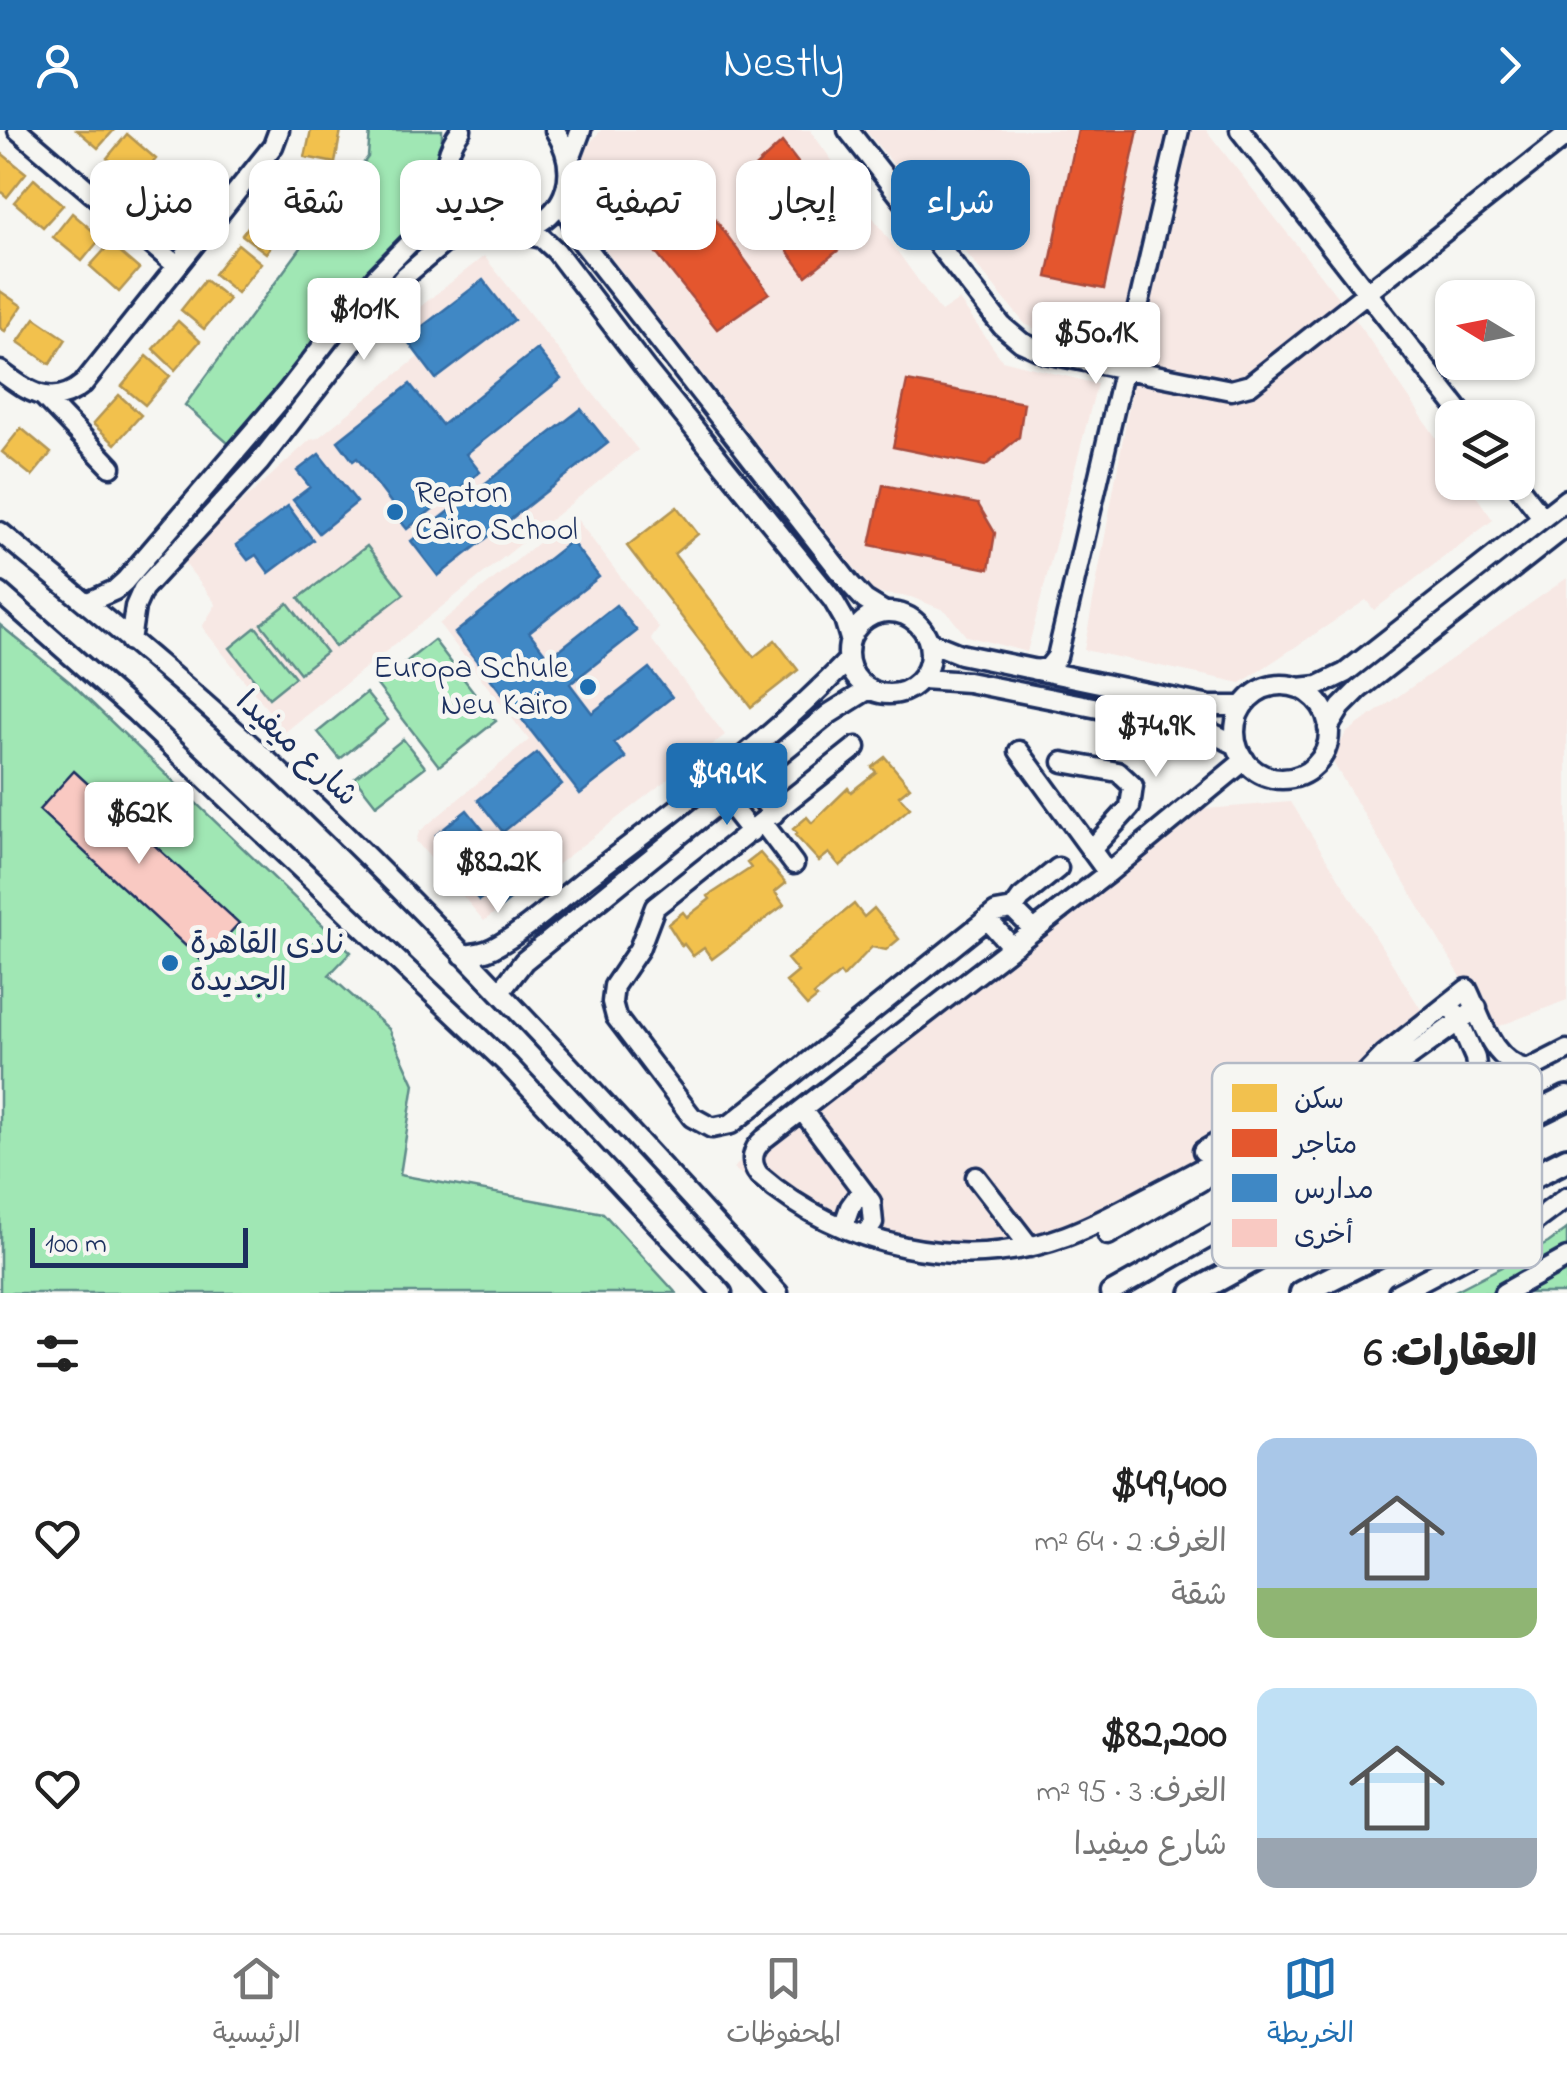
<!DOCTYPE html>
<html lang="ar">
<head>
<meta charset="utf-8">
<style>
  body { margin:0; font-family:"Indie Flower","Playpen Sans Arabic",sans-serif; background:#f2f2f2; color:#222; direction:rtl; height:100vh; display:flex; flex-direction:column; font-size:38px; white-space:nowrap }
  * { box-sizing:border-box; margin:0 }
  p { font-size:32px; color:#767676 }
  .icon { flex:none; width:55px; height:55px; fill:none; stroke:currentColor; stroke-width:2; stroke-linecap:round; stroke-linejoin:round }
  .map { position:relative; height:1163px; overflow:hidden; direction:ltr }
  .sheet { display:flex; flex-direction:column; background:#fff; flex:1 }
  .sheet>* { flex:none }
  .banner { position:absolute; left:30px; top:30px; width:1000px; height:90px; direction:rtl; display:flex; gap:20px }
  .needle { width:65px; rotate:280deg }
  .fabs { position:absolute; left:1435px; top:150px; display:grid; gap:20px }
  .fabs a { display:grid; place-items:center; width:100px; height:100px; border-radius:20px; background:#fff; box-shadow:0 2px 8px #0004; font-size:50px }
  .scale { position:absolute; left:30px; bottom:25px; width:218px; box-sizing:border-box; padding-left:10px; border:5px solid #1b2f5e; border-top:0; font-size:28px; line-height:35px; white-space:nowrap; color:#1b2f5e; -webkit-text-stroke:8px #f6f6f2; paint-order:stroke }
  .price { position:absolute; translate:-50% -85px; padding:0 22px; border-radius:10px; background:#fff; color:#222; font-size:32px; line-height:65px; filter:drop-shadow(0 2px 5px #0008) }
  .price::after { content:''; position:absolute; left:50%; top:60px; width:30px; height:22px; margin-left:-15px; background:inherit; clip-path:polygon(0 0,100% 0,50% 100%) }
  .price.on { background:#1f6fb2; color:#fff }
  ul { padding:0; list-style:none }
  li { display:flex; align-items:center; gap:30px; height:250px; padding:0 30px }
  li span { display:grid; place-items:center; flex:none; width:280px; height:200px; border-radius:20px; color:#555 }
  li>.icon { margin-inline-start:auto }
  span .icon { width:120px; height:120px; fill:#fffc; stroke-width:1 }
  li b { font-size:42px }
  h2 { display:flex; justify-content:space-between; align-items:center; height:120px; padding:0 30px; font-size:42px }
  .pill { padding:0 35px; border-radius:20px; background:#fff; box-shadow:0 2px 8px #0004; font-size:35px; line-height:90px }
  .pill.on { background:#1f6fb2; color:#fff }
  header { display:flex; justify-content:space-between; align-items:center; height:130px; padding:0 30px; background:#1f6fb2; color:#fff; font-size:45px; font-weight:600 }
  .menu { display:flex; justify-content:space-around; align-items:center; height:140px; border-top:2px solid #e0e0e0; background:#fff; font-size:28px; color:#767676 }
  .menu a { display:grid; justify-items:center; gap:5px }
  .menu .on { color:#1f6fb2 }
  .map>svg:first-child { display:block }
</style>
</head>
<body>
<header><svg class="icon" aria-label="forward" viewBox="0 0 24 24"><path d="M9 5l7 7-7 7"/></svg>Nestly<svg class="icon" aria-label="person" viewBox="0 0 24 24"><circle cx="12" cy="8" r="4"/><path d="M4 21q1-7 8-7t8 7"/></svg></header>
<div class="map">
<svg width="1567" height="1163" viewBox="0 0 1567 1163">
  <rect width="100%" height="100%" fill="#f6f6f2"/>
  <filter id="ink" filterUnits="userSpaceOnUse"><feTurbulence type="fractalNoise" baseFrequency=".01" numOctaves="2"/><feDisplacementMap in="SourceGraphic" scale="20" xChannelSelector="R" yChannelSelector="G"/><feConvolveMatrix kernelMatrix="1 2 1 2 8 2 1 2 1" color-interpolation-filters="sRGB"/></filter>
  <g filter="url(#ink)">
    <path fill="#f7e8e4" d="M601,0H810L941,182L959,170L1002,230L1097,254L1027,522L966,506L946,481L911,467L874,463L586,96L583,21Z
      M865,0H1206L1358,193L1452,331V352L1467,353L1493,390L1374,480L1366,470L1241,553L1084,520L1138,227L1052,207L1025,194Z
      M484,126L638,320L285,602L202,497L216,474L181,428L310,310L318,308L418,227L401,204V192Z
      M573,384L659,498L651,509L725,605L484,791L416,711L419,702L529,610L439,494Z
      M1567,448V870L1492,899L1331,629L1346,603Z
      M1291,672L1437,905L1049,1115L967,1129L910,1128L837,1104L771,1067L733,1038L1181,681Z"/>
    <path fill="#a0e7b4" stroke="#5e8b89" stroke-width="2.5" d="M370,0H442L441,59L432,82L408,102L229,314L185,275L368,27Z
      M367,416L404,464L335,517L299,468Z
      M288,473L326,522L300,543L261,494Z
      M0,495L71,553L351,822L329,845L389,899L414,954L400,1045L603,1083L676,1163H0Z
      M256,497L295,547L269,568L230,518Z
      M434,510L496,591L439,636L377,555Z
      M366,563L388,590L340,629L318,602Z
      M403,609L425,637L376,675L355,648Z
      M1567,1099V1163H1451L1548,1113Z"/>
    <path fill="#f2c14e" stroke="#b29553" stroke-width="2.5" d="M77,0H114L98,18Z
      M311,0H341L335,33L305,27Z
      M127,4L156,29L137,52L107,28Z
      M0,22L26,43L7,67L0,61Z
      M165,35L193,60L173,83L145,57Z
      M299,37L323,55L300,86L276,68Z
      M34,49L63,75L43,97L14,72Z
      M265,74L289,92L266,123L242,105Z
      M72,83L101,108L82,131L53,107Z
      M110,114L139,139L119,162L90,136Z
      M238,114L261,133L237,163L214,144Z
      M205,150L229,169L204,199L181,180Z
      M0,161L22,176L5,201L0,198Z
      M35,188L66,209L50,234L18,212Z
      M178,191L200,211L175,240L153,219Z
      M147,226L170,246L145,275L122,256Z
      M119,265L141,285L115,314L93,294Z
      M21,298L51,323L32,346L2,322Z
      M677,377L698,404L674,424L754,527L775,510L798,540L751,577L627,416Z
      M885,627L910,657L899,666L910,678L840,736L829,723L819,731L795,705L797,703L793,699L807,687L812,693L848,658L851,662L876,642L872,637Z
      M760,723L786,753L775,762L784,775L712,829L704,818L693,826L684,814L682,816L668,794L683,782L687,787L710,769L708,766L751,738L747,733Z
      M854,774L864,787L874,778L899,809L886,820L872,817L843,847L840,843L814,865L817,868L807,876L786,852L798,842L787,829Z"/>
    <path fill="#e4572e" stroke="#a84b3c" stroke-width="2.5" d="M1078,0H1138L1104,159L1047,147Z
      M782,12L855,107L806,146L780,111H769L758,97L764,92L749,70L755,37Z
      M669,85L715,89L769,163L717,199L644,108Z
      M907,251L1024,273L1019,307L985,336L893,317Z
      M883,355L978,374L995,403L989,439L870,415Z"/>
    <path fill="#3f88c5" stroke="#346da6" stroke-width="2.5" d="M483,150L514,190L436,249L406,209Z
      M537,219L561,249L466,324L480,342L407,399L389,377L392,374L357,328L353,331L338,311L410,254L442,295Z
      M581,279L608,313L438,446L411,411Z
      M319,324L357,372L319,403L293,370L310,357L297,341Z
      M288,376L313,410L269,443L256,425L248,430L236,415Z
      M571,411L599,447L529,502L549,528L616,475L637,501L570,554L592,583L649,538L672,567L614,613L626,628L580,664L455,503Z
      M537,623L562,654L503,702L478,670Z
      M467,680L492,711L497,707L508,721L525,708L550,738L496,781L485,766L479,770L472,762L477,758L453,727L446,732L439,722L446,717L436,705Z"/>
    <path fill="#f9c9c2" stroke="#1b2f5e" stroke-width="2.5" d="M74,641L239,793L203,832L39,680Z"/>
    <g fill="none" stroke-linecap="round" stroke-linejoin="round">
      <defs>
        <path id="minor" d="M18,0L177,136
          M461,0C448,17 442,38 449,59C479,146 610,89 555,0
          M848,0L1002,196L1021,212L1045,223L1231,260L1250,255L1567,5
          M1240,0L1465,288
          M569,32L581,0
          M567,58L568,83L579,108L851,455L865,470L883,481
          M515,102L542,108L556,121L646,239L833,470L844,489L850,509
          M0,241C27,261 52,280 83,254L273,16L279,0
          M44,267L111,337
          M1515,352L1543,388
          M0,402C97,482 196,562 287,649C459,812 618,988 778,1163
          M0,463L134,581L508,935L722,1163
          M86,473L115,460L125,451L288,261L376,147L437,85L447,53
          M848 523a41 41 0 1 1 82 0a41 41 0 1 1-82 0Z
          M130,511L135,477L143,459L259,333L404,147L458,101L485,98
          M930,512L960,524L1210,576H1243
          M1035,540L1048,538L1057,527L1179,0
          M922,549L968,552L1203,599L1237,615
          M1235 602a47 47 0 1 1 94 0a47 47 0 1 1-94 0Z
          M1299,558L1318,556L1345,543L1567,369
          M1328,598L1341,577L1359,559L1567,396
          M856,617L655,777L639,819L614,856L612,872L616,887L692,987L712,998L731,994L996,782L1013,779L1034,800
          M1019,621L1108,743
          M1245,630L1108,743L764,1009C752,1019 749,1032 759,1045C842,1117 962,1144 1066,1106C1104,1092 1140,1070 1176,1052C1237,1020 1296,986 1357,953L1397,936L1477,878
          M1063,632L1118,642L1133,656L1130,677L1091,720
          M747,651L774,684
          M725,669L751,702
          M763,693L794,734
          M1013,779L1021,768L1058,738
          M987,789L1012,817
          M463,825C474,824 483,823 493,818C530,799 563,765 597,740C683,674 773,609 848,530
          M500,862L524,831L829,584L869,559
          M1455,882L1475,928L1480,964
          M1357,953L1385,924L1467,859C1482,889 1490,930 1526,939
          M802,980L871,1072L873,1093L865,1105
          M1203,1021C1223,1010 1241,995 1264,1004
          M976,1047L1030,1117
          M843,1097L850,1077L862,1060
          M1108,1105L1201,1051L1207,1045
          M1110,1163L1316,1047L1567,920
          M1398,1163L1535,1091L1567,1067
          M1504,1163L1567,1128"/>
        <path id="major" d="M1193,1163L1385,1058L1567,968
          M1302,1163L1567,1029"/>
      </defs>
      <use href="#minor" stroke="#1b2f5e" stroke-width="25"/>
      <use href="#major" stroke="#1b2f5e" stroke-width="30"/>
      <use href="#minor" stroke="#f6f6f2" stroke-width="18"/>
      <use href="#major" stroke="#f6f6f2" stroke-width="22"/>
    </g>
  </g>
  <g fill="#1f6fb2" stroke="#f6f6f2" stroke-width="4">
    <circle cx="395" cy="382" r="10"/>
    <circle cx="588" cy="557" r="10"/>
    <circle cx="170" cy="833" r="10"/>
  </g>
  <g text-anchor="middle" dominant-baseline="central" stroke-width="10" stroke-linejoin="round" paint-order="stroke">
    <g font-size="32" fill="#1b2f5e" stroke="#f6f6f2" text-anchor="start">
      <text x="415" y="364">Repton<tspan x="415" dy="37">Cairo School</tspan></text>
      <text x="568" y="539" text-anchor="end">Europa Schule<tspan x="568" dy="37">Neu Kairo</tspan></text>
      <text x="190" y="815">نادى القاهرة<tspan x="190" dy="37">الجديدة</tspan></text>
    </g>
    <g font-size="32" fill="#1b2f5e" stroke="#f6f6f2">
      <text transform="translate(296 620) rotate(43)">شارع ميفيدا</text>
    </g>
  </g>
  <rect x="1212" y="933" width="330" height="205" rx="15" fill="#f6f6f2" stroke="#b4bac6" stroke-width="2.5"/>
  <rect x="1232" y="954" width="45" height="28" fill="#f2c14e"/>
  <rect x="1232" y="999" width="45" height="28" fill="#e4572e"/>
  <rect x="1232" y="1044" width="45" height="28" fill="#3f88c5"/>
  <rect x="1232" y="1089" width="45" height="28" fill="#f9c9c2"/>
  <g font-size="28" fill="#1b2f5e">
    <text x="1294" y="978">سكن</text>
    <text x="1294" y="1023">متاجر</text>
    <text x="1294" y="1068">مدارس</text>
    <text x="1294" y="1113">أخرى</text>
  </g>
</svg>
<div class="fabs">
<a><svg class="needle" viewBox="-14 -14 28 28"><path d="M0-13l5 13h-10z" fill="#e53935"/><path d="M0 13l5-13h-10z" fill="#767676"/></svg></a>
<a><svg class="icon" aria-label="layers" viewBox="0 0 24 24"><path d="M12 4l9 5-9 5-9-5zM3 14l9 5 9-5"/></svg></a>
</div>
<div class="scale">100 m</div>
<b class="price" style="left:364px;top:233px">$101K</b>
<b class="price" style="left:1096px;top:257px">$50.1K</b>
<b class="price" style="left:1156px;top:650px">$74.9K</b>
<b class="price on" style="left:727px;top:698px">$49.4K</b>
<b class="price" style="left:139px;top:737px">$62K</b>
<b class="price" style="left:498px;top:786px">$82.2K</b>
<div class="banner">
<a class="pill on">شراء</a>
<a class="pill">إيجار</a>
<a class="pill">تصفية</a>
<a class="pill">جديد</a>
<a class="pill">شقة</a>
<a class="pill">منزل</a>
</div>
</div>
<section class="sheet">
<h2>العقارات: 6<svg class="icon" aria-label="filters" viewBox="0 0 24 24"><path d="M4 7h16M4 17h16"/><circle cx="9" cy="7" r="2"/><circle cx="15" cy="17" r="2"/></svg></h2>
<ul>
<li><span style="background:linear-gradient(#a9c7e8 75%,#8fb573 0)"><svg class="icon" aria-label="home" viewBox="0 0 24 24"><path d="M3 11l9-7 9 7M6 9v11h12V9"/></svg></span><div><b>$49,400</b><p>الغرف: 2 · 64 m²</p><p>شقة</p></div><svg class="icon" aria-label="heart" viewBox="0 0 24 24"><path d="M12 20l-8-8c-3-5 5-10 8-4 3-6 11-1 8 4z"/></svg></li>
<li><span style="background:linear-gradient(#bfe0f5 75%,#9aa5b1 0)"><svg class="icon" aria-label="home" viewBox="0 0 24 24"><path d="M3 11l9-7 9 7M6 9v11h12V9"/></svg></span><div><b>$82,200</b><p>الغرف: 3 · 95 m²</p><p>شارع ميفيدا</p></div><svg class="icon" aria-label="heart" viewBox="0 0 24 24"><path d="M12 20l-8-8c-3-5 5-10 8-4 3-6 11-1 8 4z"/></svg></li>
</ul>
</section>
<nav class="menu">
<a class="on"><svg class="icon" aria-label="map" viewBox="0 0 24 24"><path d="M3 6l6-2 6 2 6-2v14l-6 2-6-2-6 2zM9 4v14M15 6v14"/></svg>الخريطة</a>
<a><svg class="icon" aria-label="saved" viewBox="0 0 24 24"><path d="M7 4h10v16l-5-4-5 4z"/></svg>المحفوظات</a>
<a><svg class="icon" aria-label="home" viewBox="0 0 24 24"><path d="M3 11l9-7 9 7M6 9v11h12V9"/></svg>الرئيسية</a>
</nav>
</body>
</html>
